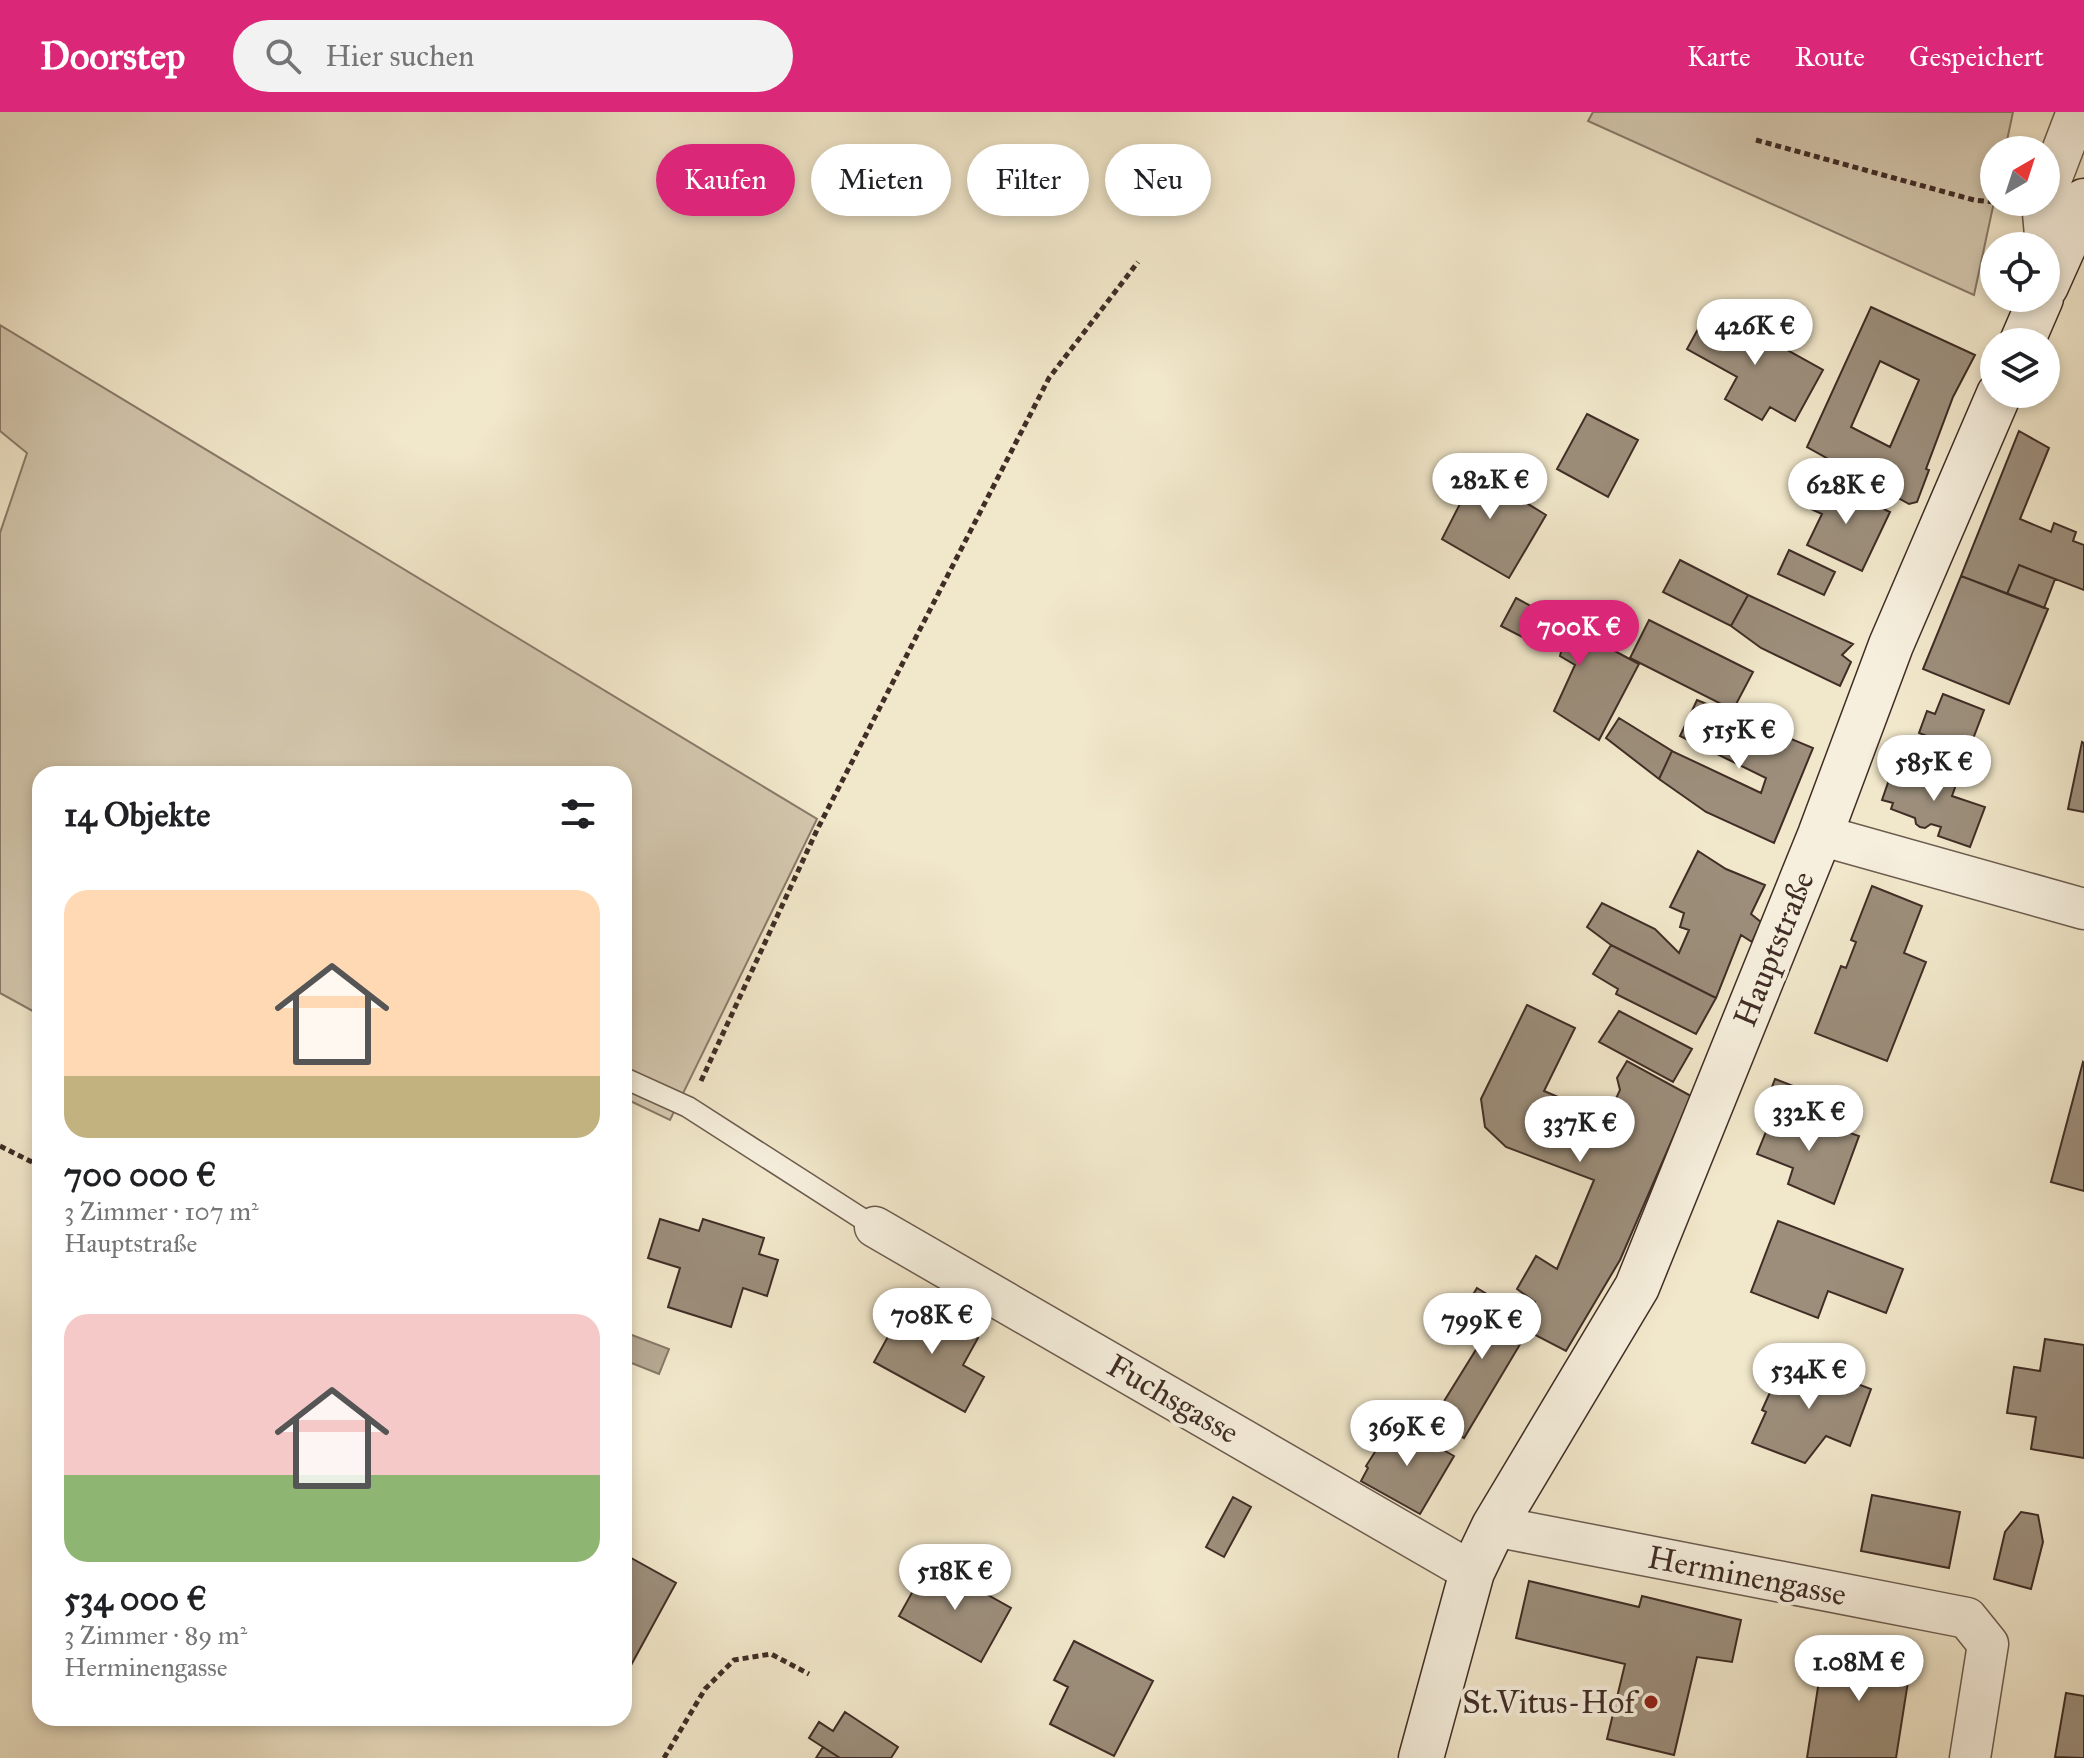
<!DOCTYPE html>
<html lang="de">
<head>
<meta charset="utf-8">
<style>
  body { margin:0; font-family:"IM FELL Great Primer",serif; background:#f2f2f2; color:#202124; height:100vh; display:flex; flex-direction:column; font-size:30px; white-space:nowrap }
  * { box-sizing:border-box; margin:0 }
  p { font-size:26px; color:#757577 }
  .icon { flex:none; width:44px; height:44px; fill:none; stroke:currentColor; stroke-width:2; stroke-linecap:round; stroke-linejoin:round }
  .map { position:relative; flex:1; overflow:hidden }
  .details { position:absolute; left:32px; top:654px; width:600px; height:960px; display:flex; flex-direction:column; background:#fff; border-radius:24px; box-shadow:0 4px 12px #0003 }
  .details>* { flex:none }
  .banner { position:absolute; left:656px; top:32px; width:760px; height:72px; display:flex; gap:16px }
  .needle { width:52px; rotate:39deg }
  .buttons { position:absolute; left:1980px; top:24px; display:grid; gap:16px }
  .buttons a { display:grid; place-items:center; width:80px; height:80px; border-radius:50%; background:#fff; box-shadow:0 4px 12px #0003; font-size:40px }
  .price { position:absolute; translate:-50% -68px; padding:0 18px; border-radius:28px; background:#fff; color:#222; font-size:26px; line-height:52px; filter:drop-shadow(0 2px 4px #0008) }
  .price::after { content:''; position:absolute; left:50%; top:48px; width:24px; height:18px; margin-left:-12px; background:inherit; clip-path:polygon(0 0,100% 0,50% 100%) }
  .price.on { background:#db2777; color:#fff }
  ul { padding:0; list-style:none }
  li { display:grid; align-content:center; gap:16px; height:424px; padding:0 32px }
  li span { display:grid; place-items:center; height:248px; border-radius:24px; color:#555 }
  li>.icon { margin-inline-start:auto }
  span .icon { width:144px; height:144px; fill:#fffc; stroke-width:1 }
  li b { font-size:34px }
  h2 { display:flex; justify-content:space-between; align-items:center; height:96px; padding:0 32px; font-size:34px }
  .tag { padding:0 28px; border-radius:36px; background:#fff; box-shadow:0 4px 12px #0003; font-size:28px; line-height:72px }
  .tag.on { background:#db2777; color:#fff }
  header { display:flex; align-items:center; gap:48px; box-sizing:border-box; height:112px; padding:0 40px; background:#db2777; color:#fff }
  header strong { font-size:38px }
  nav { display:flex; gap:44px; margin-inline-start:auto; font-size:28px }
  .search { width:560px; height:72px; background:#f2f2f2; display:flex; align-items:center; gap:20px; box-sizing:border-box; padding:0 28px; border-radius:44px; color:#757577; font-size:30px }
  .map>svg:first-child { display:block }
</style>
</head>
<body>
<header>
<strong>Doorstep</strong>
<div class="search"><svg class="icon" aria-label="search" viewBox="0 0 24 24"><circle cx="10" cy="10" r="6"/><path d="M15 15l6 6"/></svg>Hier suchen</div>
<nav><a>Karte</a><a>Route</a><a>Gespeichert</a></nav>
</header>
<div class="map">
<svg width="2084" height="1646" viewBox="0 0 2084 1646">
  <rect width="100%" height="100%" fill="#f1e7ca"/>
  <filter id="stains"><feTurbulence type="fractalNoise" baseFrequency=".0025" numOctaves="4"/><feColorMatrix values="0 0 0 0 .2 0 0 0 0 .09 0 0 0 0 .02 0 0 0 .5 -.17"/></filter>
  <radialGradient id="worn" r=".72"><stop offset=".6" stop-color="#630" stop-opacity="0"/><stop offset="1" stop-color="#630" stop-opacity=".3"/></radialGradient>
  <path fill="#d3c7ae" stroke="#8a7a6a" stroke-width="2" d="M1593,0H2013L2005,38H1994V90L1974,183L1588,9Z
    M0,213L817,707L670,1008L624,986V662H40V903L0,881V421L27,341L0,319Z"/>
  <path fill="#b5a892" stroke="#867767" stroke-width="2" d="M624,1220L669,1237L659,1262L624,1248Z"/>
  <path fill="#9c8e7b" stroke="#402d26" stroke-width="2" fill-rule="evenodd" d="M1710,195L1823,258L1795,309L1770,295L1762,308L1725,287L1737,265L1687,237Z
    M1871,195L1975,243L1953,285L1926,357L1929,358L1917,390L1909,392L1807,335ZM1880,249L1919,268L1890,335L1851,315Z
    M1587,302L1638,328L1608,385L1557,357Z
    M2019,319L2049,336L2020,407L2051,420L2054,411L2076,420L2073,429L2084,433V478L2019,453L2007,482L1961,464Z
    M1458,349L1546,403L1509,466L1442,427L1463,386L1441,374Z
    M1824,369L1890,400L1862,459L1807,433L1822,402L1811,397Z
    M1789,438L1835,460L1824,483L1778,462Z
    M1680,448L1748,483L1731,514L1663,480Z
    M2019,453L2055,467L2044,496L2007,482Z
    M1961,464L2048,497L2009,592L1923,557Z
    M1748,483L1853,532L1842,543L1851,550L1840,574L1761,536L1731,514Z
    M1516,486L1639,552L1599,628L1554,599L1575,553L1560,544L1562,536L1541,522L1534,531L1501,514Z
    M1649,508L1753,560L1733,598L1630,546Z
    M1943,582L1984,598L1968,640L1919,621L1927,599L1935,602Z
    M1697,588L1813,636L1774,731L1706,700L1659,667L1672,639L1761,681L1766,666L1680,624Z
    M1619,606L1672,639L1659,667L1606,626Z
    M1931,626L1968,640L1960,660L1924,646Z
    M2082,630L2084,631V700L2068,697Z
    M1908,649L1958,667L1952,684L1985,695L1970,735L1938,724L1941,715L1931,712L1925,716L1920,715L1916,712L1915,706L1891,697L1893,691L1882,688L1891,662L1902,666Z
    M1698,739L1726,757L1765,773L1751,802L1761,810L1752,830L1741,823L1716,886L1611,833L1587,815L1602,791L1655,817L1679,841L1689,818L1680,815L1684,801L1670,795Z
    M1872,774L1922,794L1904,841L1926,850L1887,949L1815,921L1841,854L1846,856L1856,830L1851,828Z
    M1611,833L1716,886L1696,922L1616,882L1618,877L1593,862Z
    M1527,893L1575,916L1544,979L1607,1006L1620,978L1617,966L1627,949L1691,984L1620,1148L1566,1239L1520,1215L1535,1190L1517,1177L1536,1144L1557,1157L1594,1068L1506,1035L1485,1015L1481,987Z
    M1619,899L1692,937L1673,970L1599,930Z
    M2083,950L2084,951V1079L2051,1070Z
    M1775,967L1806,979L1800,995L1769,983Z
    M1776,995L1859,1024L1834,1092L1788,1072L1793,1056L1757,1042Z
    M660,1107L699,1119L703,1107L764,1126L759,1142L778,1148L767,1184L743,1176L731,1215L668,1195L680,1156L648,1146Z
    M1778,1109L1903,1157L1886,1201L1828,1179L1818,1206L1751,1180Z
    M1477,1176L1526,1206L1520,1215L1528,1219L1464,1326L1433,1307L1485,1223L1458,1208Z
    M908,1188L978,1226L963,1253L984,1265L965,1300L874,1250Z
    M2045,1227L2084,1233V1346L2031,1337L2036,1305L2007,1301L2014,1255L2040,1259Z
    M1786,1245L1871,1277L1850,1334L1826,1324L1805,1351L1752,1331L1766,1300L1762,1298Z
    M1394,1310L1454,1344L1420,1402L1361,1369L1368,1356L1366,1354Z
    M1872,1383L1960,1400L1949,1456L1861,1439Z
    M1233,1385L1251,1395L1224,1445L1206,1435Z
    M2021,1400L2038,1403L2043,1430L2031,1477L1994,1467L2005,1420Z
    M624,1442L676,1471L624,1566Z
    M929,1450L1011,1496L981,1550L899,1504Z
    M1529,1469L1639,1495L1642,1484L1741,1508L1732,1550L1697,1545L1674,1643L1607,1627L1625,1552L1516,1526Z
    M1074,1529L1153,1569L1114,1644L1050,1612L1068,1575L1054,1568Z
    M1825,1530L1912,1544L1896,1646H1807Z
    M2066,1581L2084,1584V1646L2055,1645Z
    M845,1600L898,1635L891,1646H840L809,1626L819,1610L833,1619Z
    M823,1635L840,1646H816Z"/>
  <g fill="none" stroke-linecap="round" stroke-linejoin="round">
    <defs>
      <path id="lane" d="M624,966L688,995L875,1115"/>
      <path id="street" d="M2046,81L2077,0
        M2042,90L2046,134
        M1820,723L2084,797
        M875,1115L1472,1460
        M1494,1414L1967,1506L1988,1532L1970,1646"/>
      <path id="secondary" d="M2046,174L2084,89
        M2022,230L2041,186
        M1421,1646L1472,1460L1494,1414L1637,1175L1820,723L1891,533L1999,282"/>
    </defs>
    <use href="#lane" stroke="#6c5c4f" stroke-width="23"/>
    <use href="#street" stroke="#6c5c4f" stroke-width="43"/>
    <use href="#secondary" stroke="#402d26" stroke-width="47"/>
    <path stroke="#402d26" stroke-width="5" stroke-dasharray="6 4" stroke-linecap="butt" d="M1756,28L1974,88L1994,90
      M701,969L817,718L1049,266L1138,150
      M0,1034L40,1054
      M664,1646L705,1577L734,1548L771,1542L809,1562"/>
    <use href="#lane" stroke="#f6efdd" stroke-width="20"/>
    <use href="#street" stroke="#f6efdd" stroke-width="40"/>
    <use href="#secondary" stroke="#f6efdd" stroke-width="44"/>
  </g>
  <circle fill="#8f2418" stroke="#f6efdd" stroke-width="3" cx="1651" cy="1590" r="8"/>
  <g text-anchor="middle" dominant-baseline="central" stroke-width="8" stroke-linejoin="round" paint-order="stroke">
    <g font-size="32" fill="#402d26" stroke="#f6efdd">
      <text transform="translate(1774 837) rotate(-68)">Hauptstraße</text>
      <text transform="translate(1173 1287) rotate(30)">Fuchsgasse</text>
      <text transform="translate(1747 1464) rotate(11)">Herminengasse</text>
    </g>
    <g font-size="32" fill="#402d26" stroke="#f6efdd" text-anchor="end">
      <text x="1635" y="1590">St.Vitus-Hof</text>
    </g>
  </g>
  <rect width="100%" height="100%" filter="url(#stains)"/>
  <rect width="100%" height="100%" fill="url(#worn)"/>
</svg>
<div class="buttons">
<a><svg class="needle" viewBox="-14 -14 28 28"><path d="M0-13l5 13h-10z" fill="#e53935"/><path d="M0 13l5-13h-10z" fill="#757577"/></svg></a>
<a><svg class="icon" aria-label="locate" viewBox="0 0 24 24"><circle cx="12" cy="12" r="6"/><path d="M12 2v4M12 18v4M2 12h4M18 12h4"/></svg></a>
<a><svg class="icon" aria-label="layers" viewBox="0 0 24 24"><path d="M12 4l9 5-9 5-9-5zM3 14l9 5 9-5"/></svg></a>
</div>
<b class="price" style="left:1755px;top:255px">426K €</b>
<b class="price" style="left:1490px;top:409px">282K €</b>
<b class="price" style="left:1846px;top:414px">628K €</b>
<b class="price on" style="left:1579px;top:556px">700K €</b>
<b class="price" style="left:1739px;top:659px">515K €</b>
<b class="price" style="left:1934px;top:691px">585K €</b>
<b class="price" style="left:1809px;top:1041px">332K €</b>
<b class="price" style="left:1580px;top:1052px">337K €</b>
<b class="price" style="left:932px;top:1244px">708K €</b>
<b class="price" style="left:1482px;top:1249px">799K €</b>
<b class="price" style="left:1809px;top:1299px">534K €</b>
<b class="price" style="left:1407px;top:1356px">369K €</b>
<b class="price" style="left:955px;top:1500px">518K €</b>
<b class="price" style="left:1859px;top:1591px">1.08M €</b>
<div class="banner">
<a class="tag on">Kaufen</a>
<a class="tag">Mieten</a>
<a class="tag">Filter</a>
<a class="tag">Neu</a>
</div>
<section class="details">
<h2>14 Objekte<svg class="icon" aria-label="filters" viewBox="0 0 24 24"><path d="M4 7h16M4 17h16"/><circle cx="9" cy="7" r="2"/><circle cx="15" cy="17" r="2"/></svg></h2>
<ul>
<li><span style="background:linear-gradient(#ffd9b3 75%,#c2b280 0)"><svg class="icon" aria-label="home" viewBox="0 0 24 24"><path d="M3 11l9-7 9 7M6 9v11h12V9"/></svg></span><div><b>700 000 €</b><p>3 Zimmer · 107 m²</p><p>Hauptstraße</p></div></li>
<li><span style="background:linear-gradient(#f6c9c9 65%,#8fb573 0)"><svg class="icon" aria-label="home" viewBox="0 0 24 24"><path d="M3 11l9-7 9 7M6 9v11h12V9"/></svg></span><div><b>534 000 €</b><p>3 Zimmer · 89 m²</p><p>Herminengasse</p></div></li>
</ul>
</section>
</div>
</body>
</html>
